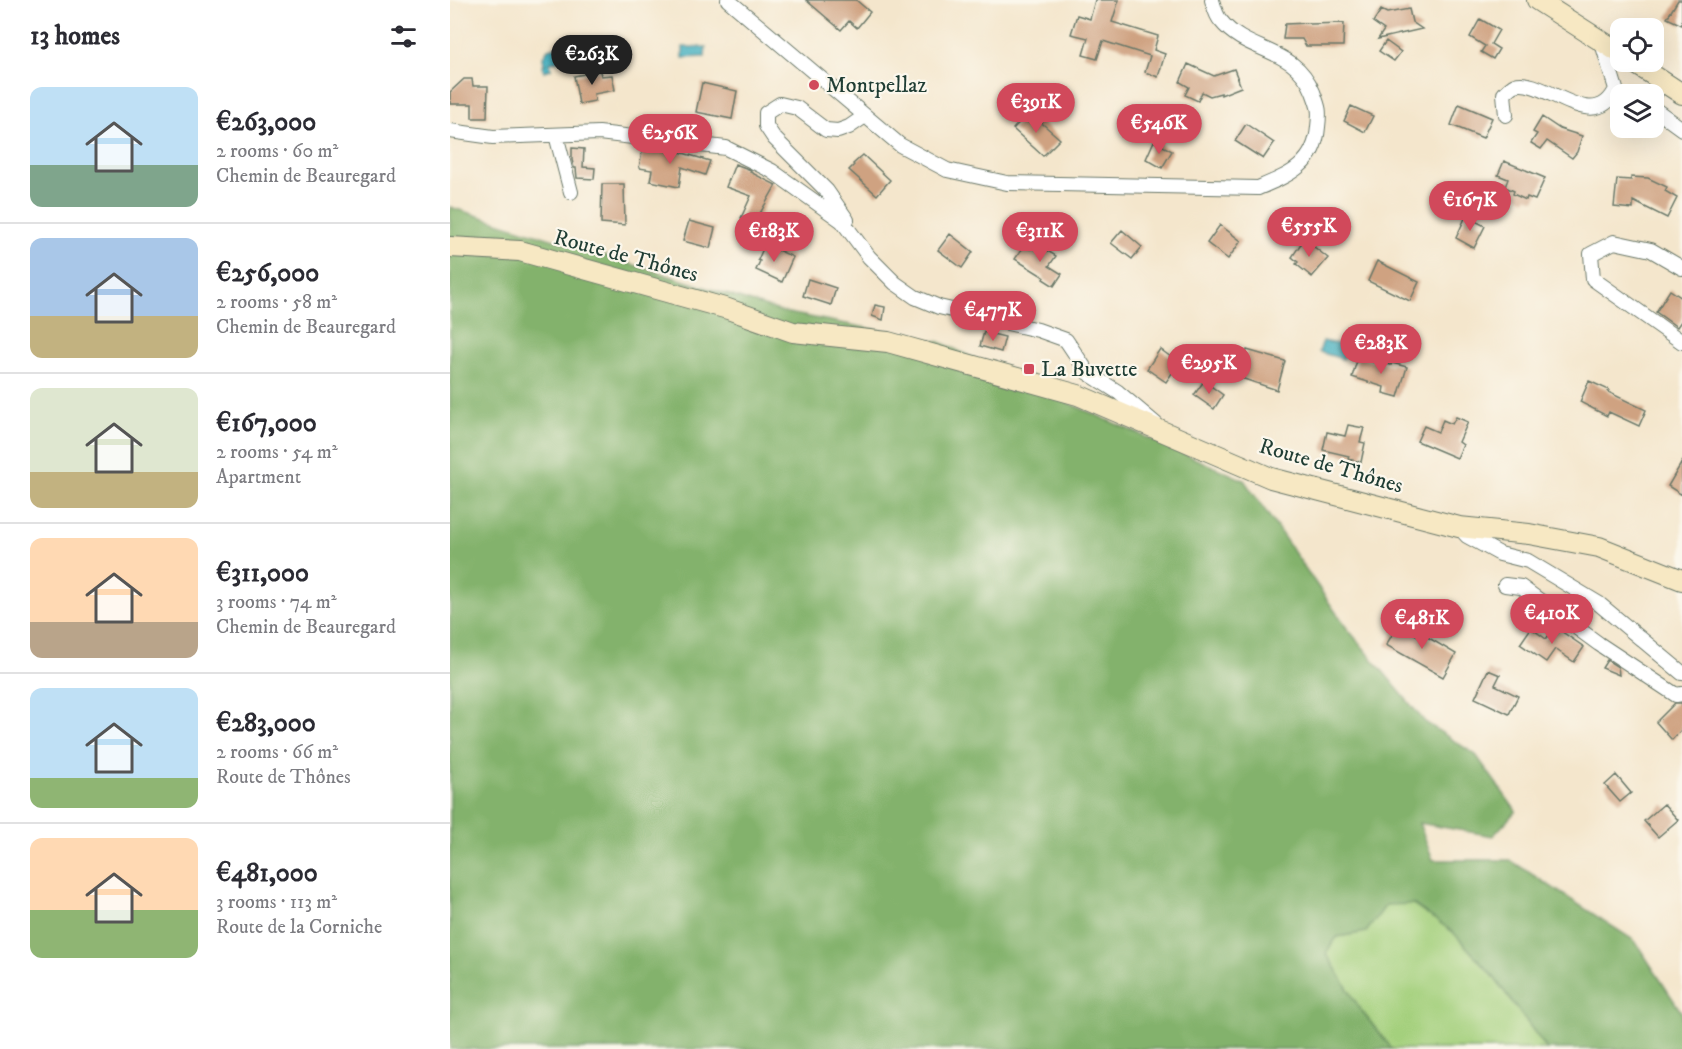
<!DOCTYPE html>
<html lang="en">
<head>
<meta charset="utf-8">
<style>
  body { margin:0; font-family:"IM FELL DW Pica",serif; background:#f2f2f3; color:#2b2b33; height:100vh; display:flex; flex-direction:column; font-size:22px; white-space:nowrap }
  * { box-sizing:border-box; margin:0 }
  p { font-size:20px; color:#7c7c81 }
  .icon { flex:none; width:33px; height:33px; fill:none; stroke:currentColor; stroke-width:2; stroke-linecap:round; stroke-linejoin:round }
  .map { position:relative; flex:1; overflow:hidden }
  .details { display:flex; flex-direction:column; background:#fff; width:450px }
  .details>* { flex:none }
  .controls { position:absolute; left:1160px; top:18px; display:grid; gap:12px }
  .controls a { display:grid; place-items:center; width:54px; height:54px; border-radius:12px; background:#fff; box-shadow:0 6px 24px #0002; font-size:30px }
  .price { position:absolute; translate:-50% -51px; padding:0 14px; border-radius:21px; background:#d1495b; color:#fff; font-size:20px; line-height:39px; filter:drop-shadow(0 2px 3px #0008) }
  .price::after { content:''; position:absolute; left:50%; top:36px; width:18px; height:14px; margin-left:-9px; background:inherit; clip-path:polygon(0 0,100% 0,50% 100%) }
  .price.current { background:#222; color:#fff }
  ul { padding:0; list-style:none }
  li { display:flex; align-items:center; gap:18px; height:150px; padding:0 30px }
  li+li { border-top:2px solid #e1e1e2 }
  li span { display:grid; place-items:center; flex:none; width:168px; height:120px; border-radius:12px; color:#555 }
  li>.icon { margin-inline-start:auto }
  span .icon { width:72px; height:72px; fill:#fffc; stroke-width:1 }
  li b { font-size:26px }
  h2 { display:flex; justify-content:space-between; align-items:center; height:72px; padding:0 30px; font-size:26px }
  main { display:flex; flex:1; min-height:0 }
  .map>svg:first-child { display:block }
</style>
</head>
<body>
<main>
<section class="details">
<h2>13 homes<svg class="icon" aria-label="filters" viewBox="0 0 24 24"><path d="M4 7h16M4 17h16"/><circle cx="9" cy="7" r="2"/><circle cx="15" cy="17" r="2"/></svg></h2>
<ul>
<li><span style="background:linear-gradient(#bfe0f5 65%,#7fa58c 0)"><svg class="icon" aria-label="home" viewBox="0 0 24 24"><path d="M3 11l9-7 9 7M6 9v11h12V9"/></svg></span><div><b>€263,000</b><p>2 rooms · 60 m²</p><p>Chemin de Beauregard</p></div></li>
<li><span style="background:linear-gradient(#a9c7e8 65%,#c2b280 0)"><svg class="icon" aria-label="home" viewBox="0 0 24 24"><path d="M3 11l9-7 9 7M6 9v11h12V9"/></svg></span><div><b>€256,000</b><p>2 rooms · 58 m²</p><p>Chemin de Beauregard</p></div></li>
<li><span style="background:linear-gradient(#dfe7d0 70%,#c2b280 0)"><svg class="icon" aria-label="home" viewBox="0 0 24 24"><path d="M3 11l9-7 9 7M6 9v11h12V9"/></svg></span><div><b>€167,000</b><p>2 rooms · 54 m²</p><p>Apartment</p></div></li>
<li><span style="background:linear-gradient(#ffd9b3 70%,#b9a48a 0)"><svg class="icon" aria-label="home" viewBox="0 0 24 24"><path d="M3 11l9-7 9 7M6 9v11h12V9"/></svg></span><div><b>€311,000</b><p>3 rooms · 74 m²</p><p>Chemin de Beauregard</p></div></li>
<li><span style="background:linear-gradient(#bfe0f5 75%,#8fb573 0)"><svg class="icon" aria-label="home" viewBox="0 0 24 24"><path d="M3 11l9-7 9 7M6 9v11h12V9"/></svg></span><div><b>€283,000</b><p>2 rooms · 66 m²</p><p>Route de Thônes</p></div></li>
<li><span style="background:linear-gradient(#ffd9b3 60%,#8fb573 0)"><svg class="icon" aria-label="home" viewBox="0 0 24 24"><path d="M3 11l9-7 9 7M6 9v11h12V9"/></svg></span><div><b>€481,000</b><p>3 rooms · 113 m²</p><p>Route de la Corniche</p></div></li>
</ul>
</section>
<div class="map">
<svg width="1232" height="1049" viewBox="0 0 1232 1049">
  <rect width="100%" height="100%" fill="#fbf7ec"/>
  <filter id="ink" filterUnits="userSpaceOnUse"><feTurbulence type="fractalNoise" baseFrequency=".0167" numOctaves="2"/><feDisplacementMap in="SourceGraphic" scale="12" xChannelSelector="R" yChannelSelector="G"/><feConvolveMatrix kernelMatrix="1 2 1 2 8 2 1 2 1" color-interpolation-filters="sRGB"/></filter>
  <filter id="wash" filterUnits="userSpaceOnUse"><feTurbulence type="fractalNoise" baseFrequency=".008" numOctaves="4" result="noise"/><feDisplacementMap in="SourceGraphic" scale="24" xChannelSelector="R" yChannelSelector="G"/><feGaussianBlur stdDeviation="1.35" result="paint"/><feColorMatrix in="noise" values="0 0 0 0 0 0 0 0 0 0 0 0 0 0 0 0 0 1.4 0 .05"/><feComposite in="paint" operator="in"/></filter>
  <g filter="url(#wash)">
    <rect width="100%" height="100%" fill="#f4e6cc"/>
    <path fill="#a4d07d" stroke="#628658" stroke-width="1.5" d="M936,904H963L1003,932L1043,976L1097,1049H942L910,1009L875,953L887,937L916,932Z"/>
    <path fill="#83b26c" stroke="#517850" stroke-width="1.5" d="M0,207L333,312L490,342L589,390L794,480L896,627L975,722L1026,755L1066,811L1043,836L969,823L983,860H1060L1185,941L1232,1013V1049H1097L1043,976L1003,932L963,904L936,905L916,932L887,937L876,953L910,1009L942,1049H0Z"/>
    <path fill="#42afbf" stroke="#30767a" stroke-width="1.5" d="M123,44L124,53L121,59L100,62L101,69L94,71L92,65L96,64H94L93,57L98,49Z
      M233,47H256L255,57L233,58Z
      M873,341L898,346L893,359L869,352Z
      M985,611L1007,625L1002,632L980,620Z"/>
    <g id="blocks">
      <path fill="#cfa281" d="M356,0H406L420,12L407,28L399,21L391,30Z
        M645,0H669L662,22L708,36L704,50L715,54L708,77L695,72L700,56L653,41L647,59L633,55L638,38L621,34L627,15L640,19Z
        M1228,0H1232V25L1217,18Z
        M959,9L962,22L972,29L928,39L934,30L923,22L931,10L937,13Z
        M1030,19L1049,30L1041,44L1049,49L1043,59L1031,52L1035,46L1020,37Z
        M859,23L860,24L894,23L893,46H856L852,39H833L835,24Z
        M936,41L951,52L944,61L929,51Z
        M738,64L764,76L784,69L791,87L771,95V93L760,96L752,92L748,101L735,95L739,87L730,82Z
        M150,71L151,76L162,75L165,90L144,94L145,101L129,104L124,76Z
        M14,79H22L23,86H38L37,118H22V104H0V92Z
        M252,83L287,91L282,119L246,112Z
        M1009,104L1042,118L1033,138L1001,125Z
        M901,106L923,116L915,132L894,121Z
        M579,112L610,139L593,156L563,129Z
        M1092,117L1110,129L1132,136L1127,152L1122,158L1097,141L1091,149L1081,143L1087,134L1083,132Z
        M796,124L824,143L813,159L785,141Z
        M704,141L722,151L712,168L696,159Z
        M193,147L226,151L260,161L255,175L232,167L229,187L200,181L202,170L189,168Z
        M122,148L134,149L133,167L145,168L144,179L127,178L126,168H124L122,160Z
        M413,155L440,180L427,195L399,170L404,165L403,164Z
        M1054,161L1095,178L1085,200L1077,197L1076,200L1063,194L1064,191L1055,187L1058,179L1048,175Z
        M285,164L301,170L300,172L326,185L304,224L291,218L301,196L276,187Z
        M1181,177L1198,178L1217,187L1215,191L1227,198L1217,218L1183,201V209L1164,207L1167,179L1181,180Z
        M152,184H174L175,225L151,223Z
        M1016,216L1035,226L1024,248L1006,238Z
        M239,221L265,228L260,248L233,241Z
        M770,225L791,241L778,259L757,243Z
        M672,230L692,247L682,259L661,243Z
        M500,234L523,252L512,268L488,250Z
        M854,239L878,258L862,277L846,264L848,262L842,257Z
        M584,243L606,256L599,266L612,274L604,286L593,279L594,277L565,259L574,246L580,249Z
        M315,244L343,257L332,282L306,270L310,261L308,260Z
        M927,261L969,282L960,301L918,281Z
        M358,279L386,288L381,305L353,296Z
        M1220,290L1232,298V320L1227,327L1206,312Z
        M425,305L435,307L433,320L422,316Z
        M534,332L555,337L551,352L530,346Z
        M710,349L729,363L716,382L697,369Z
        M797,350L835,361L827,390L788,377Z
        M908,357L923,362V360L941,365L942,363L957,367L948,397L933,393L934,387L902,377Z
        M754,381L773,395L764,409L744,395Z
        M1139,381L1159,390L1158,392L1196,410L1189,426L1159,412L1157,416L1130,402Z
        M1006,417L1018,422L1009,442L1013,445L1007,458L967,441L974,426L988,432L993,420L1002,424Z
        M898,425L914,428L910,442L915,443L911,462L898,459L899,456L873,450L877,432L895,436Z
        M1232,462V495L1218,486Z
        M948,625L972,638L974,635L1006,654L993,677L936,645Z
        M1105,627L1134,647L1124,662L1105,649L1096,662L1070,644L1081,628L1096,639Z
        M1157,660L1168,667L1169,675L1152,668Z
        M1038,670L1050,675L1045,685L1068,696L1059,714L1025,698Z
        M1225,703H1232V729L1222,740L1206,722Z
        M1166,775L1181,793L1170,802L1155,785Z
        M1214,804L1228,820L1208,837L1194,821Z"/>
    </g>
  </g>
  <g filter="url(#ink)">
    <use href="#blocks" fill-opacity="0" stroke="#6a7869" stroke-width="1.5"/>
    <g fill="none" stroke-linecap="round" stroke-linejoin="round">
      <defs>
        <path id="street" d="M278,0L450,145L497,170L557,183L808,188C839,175 865,165 868,127C870,110 869,108 863,92C845,46 797,54 771,21C766,16 764,7 762,0
          M1203,97L1213,81
          M1203,108L1232,129
          M1056,115L1054,94C1057,91 1061,87 1065,85C1093,76 1144,137 1166,89L1151,40
          M0,131L43,137L149,133L276,148L322,171L392,221L419,257L445,283L465,297L489,307L588,330L616,340L638,373L668,392L706,424
          M106,135L121,192
          M397,220L377,191L324,138L316,126V113L330,104L347,108L376,130L388,131L399,127L415,116
          M1232,268L1201,250L1164,242L1141,254L1143,279L1232,342
          M1009,527L1017,536L1050,554L1078,561L1148,603L1232,673
          M1055,585L1071,587L1149,644L1226,695L1232,694"/>
        <path id="secondary" d="M1087,0L1170,53
          M1183,62L1232,94
          M0,247L70,251L278,309L343,332L438,342L628,395L821,478L1009,527L1079,534L1149,547L1232,580"/>
      </defs>
      <use href="#street" stroke="#6a7869" stroke-width="16"/>
      <use href="#secondary" stroke="#6a7869" stroke-width="22"/>
      <use href="#street" stroke="#fff" stroke-width="14"/>
      <use href="#secondary" stroke="#f7e8c3" stroke-width="20"/>
    </g>
  </g>
  <g fill="#d1495b" stroke="#fbf7ec" stroke-width="2">
    <circle cx="364" cy="85" r="6"/>
    <rect x="573" y="363" width="12" height="12" rx="3"/>
  </g>
  <g text-anchor="middle" dominant-baseline="central" stroke-width="4.5" stroke-linejoin="round" paint-order="stroke">
    <g font-size="22" fill="#1f3d34" stroke="#fbf7ec" text-anchor="start">
      <text x="376" y="85">Montpellaz</text>
      <text x="591" y="369">La Buvette</text>
    </g>
    <g font-size="22" fill="#1f3d34" stroke="#fbf7ec">
      <text transform="translate(176 256) rotate(15)">Route de Thônes</text>
      <text transform="translate(881 466) rotate(16)">Route de Thônes</text>
    </g>
  </g>
</svg>
<div class="controls">
<a><svg class="icon" aria-label="locate" viewBox="0 0 24 24"><circle cx="12" cy="12" r="6"/><path d="M12 2v4M12 18v4M2 12h4M18 12h4"/></svg></a>
<a><svg class="icon" aria-label="layers" viewBox="0 0 24 24"><path d="M12 4l9 5-9 5-9-5zM3 14l9 5 9-5"/></svg></a>
</div>
<b class="price current" style="left:142px;top:86px">€263K</b>
<b class="price" style="left:586px;top:134px">€391K</b>
<b class="price" style="left:709px;top:155px">€546K</b>
<b class="price" style="left:220px;top:165px">€256K</b>
<b class="price" style="left:1020px;top:232px">€167K</b>
<b class="price" style="left:859px;top:258px">€555K</b>
<b class="price" style="left:324px;top:263px">€183K</b>
<b class="price" style="left:590px;top:263px">€311K</b>
<b class="price" style="left:543px;top:342px">€477K</b>
<b class="price" style="left:931px;top:375px">€283K</b>
<b class="price" style="left:759px;top:395px">€295K</b>
<b class="price" style="left:1102px;top:645px">€410K</b>
<b class="price" style="left:972px;top:650px">€481K</b>
</div>
</main>
</body>
</html>
